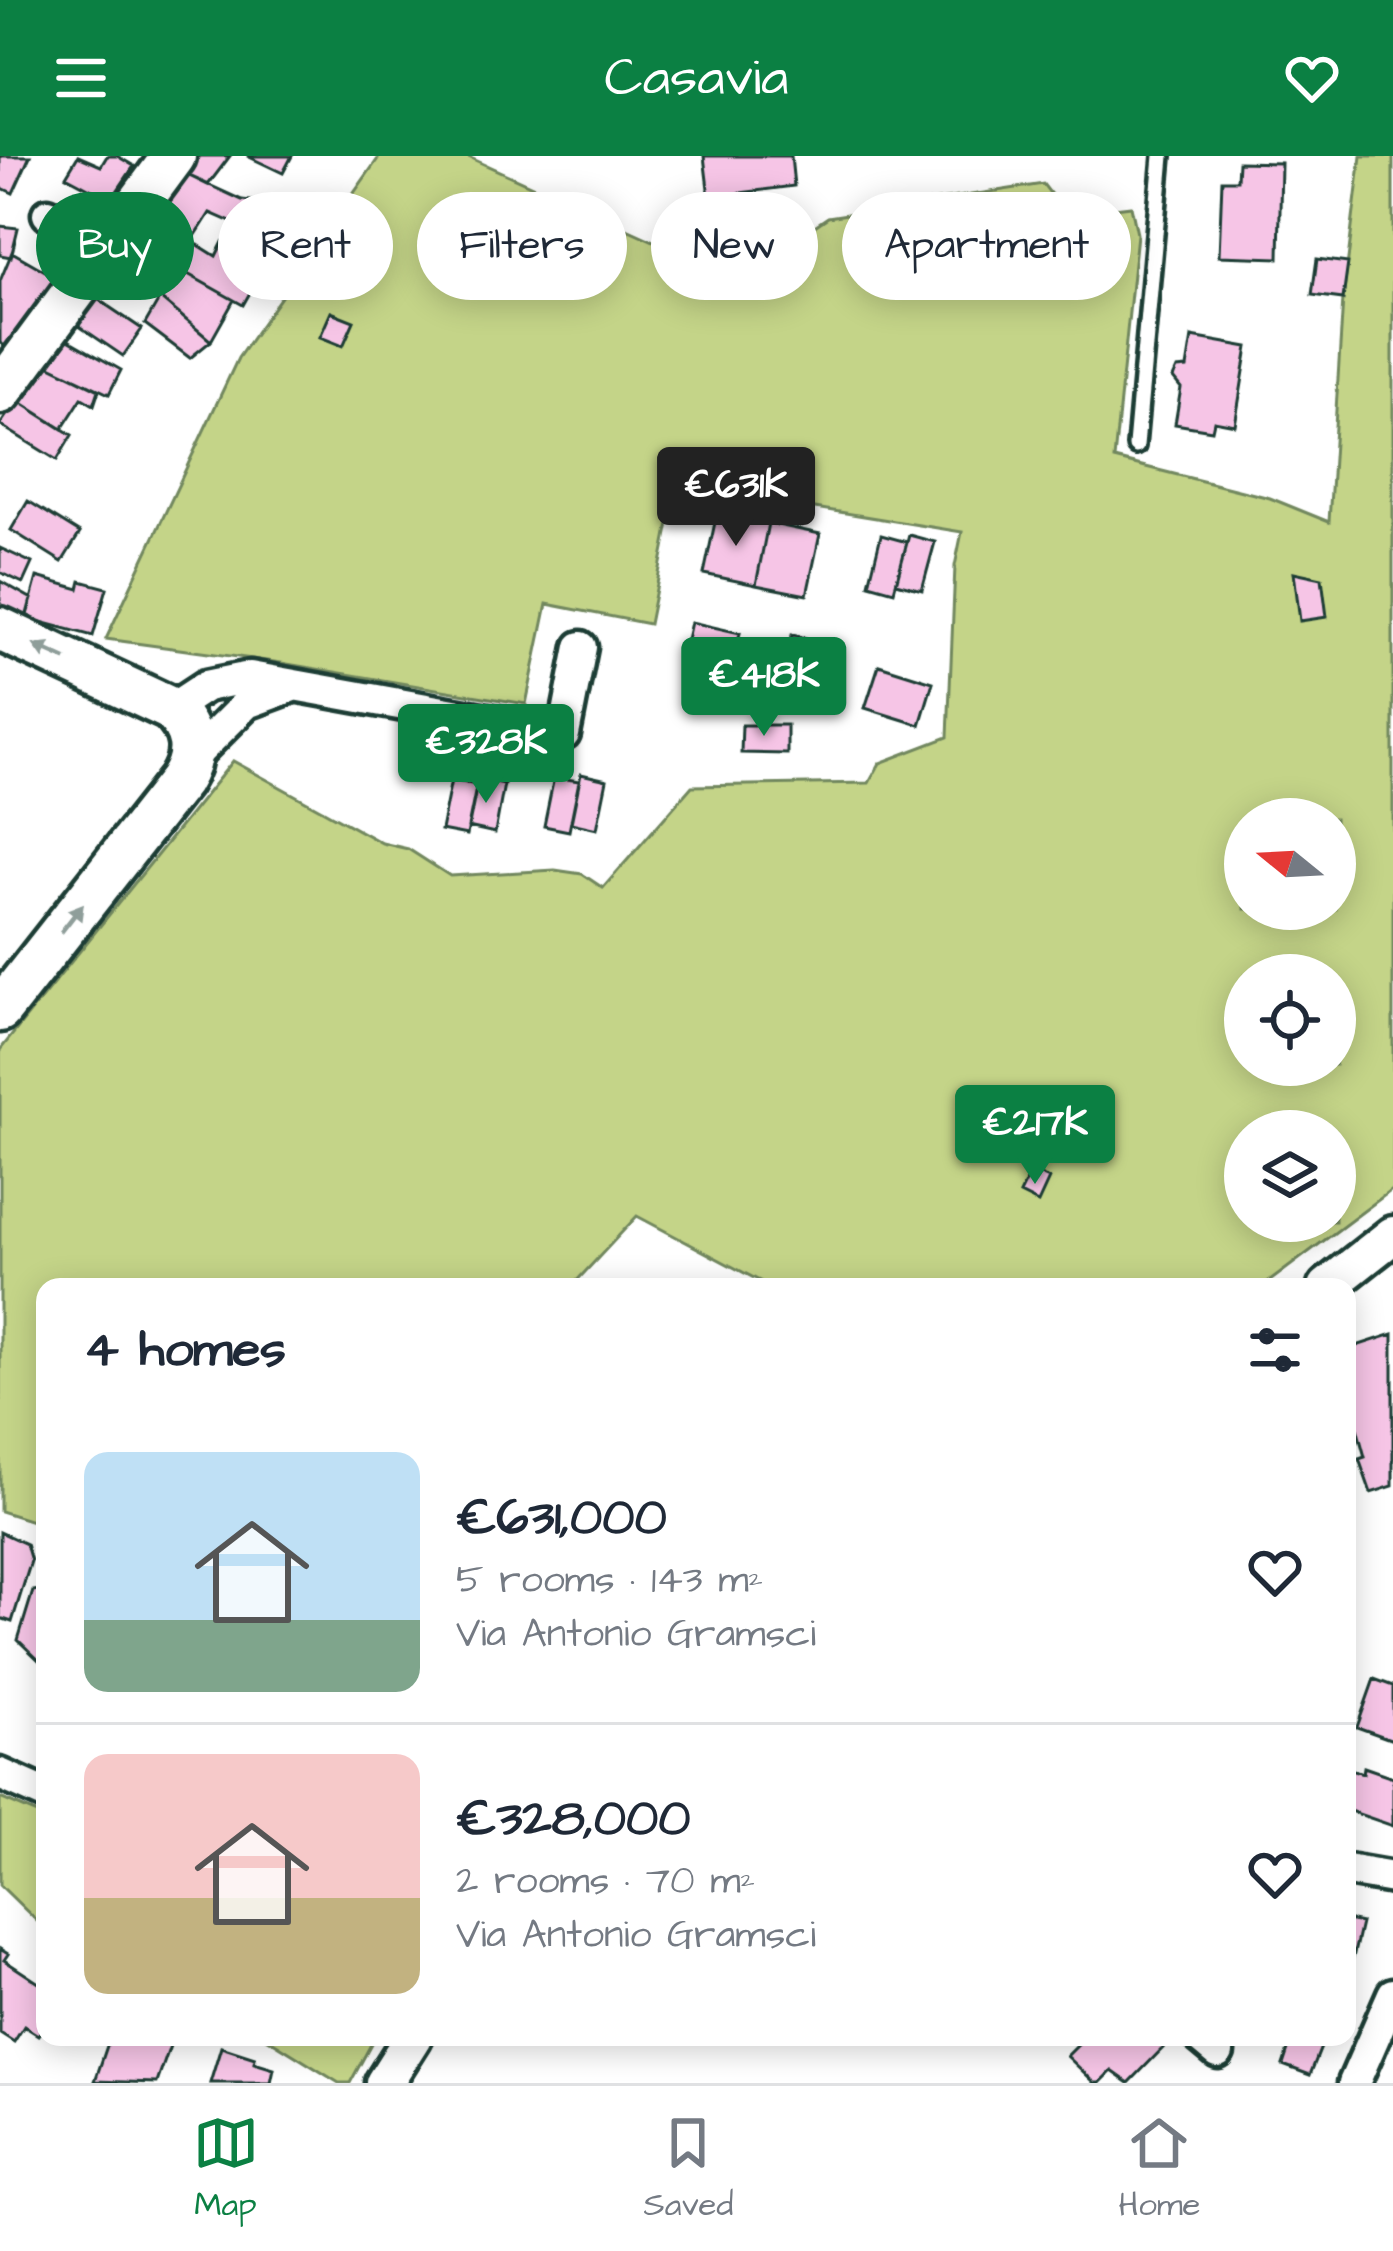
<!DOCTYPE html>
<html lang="en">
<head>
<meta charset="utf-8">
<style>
  body { margin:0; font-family:"Architects Daughter",sans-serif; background:#f6f6f7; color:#1f2937; height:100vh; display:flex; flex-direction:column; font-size:45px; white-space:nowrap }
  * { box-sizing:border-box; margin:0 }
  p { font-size:39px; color:#747a83 }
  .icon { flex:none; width:66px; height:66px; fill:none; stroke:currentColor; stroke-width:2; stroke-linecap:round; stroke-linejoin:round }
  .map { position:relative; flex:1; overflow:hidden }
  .side { position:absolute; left:36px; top:1122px; width:1320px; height:768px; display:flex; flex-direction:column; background:#fff; border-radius:24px; box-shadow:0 6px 30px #0003 }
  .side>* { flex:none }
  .hud { position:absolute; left:36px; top:36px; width:1323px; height:108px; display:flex; gap:24px }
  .needle { width:78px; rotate:288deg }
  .controls { position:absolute; left:1224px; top:642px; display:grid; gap:24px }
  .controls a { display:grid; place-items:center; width:132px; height:132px; border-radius:50%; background:#fff; box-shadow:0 6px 30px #0003; font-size:60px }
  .price { position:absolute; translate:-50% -102px; padding:0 27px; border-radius:12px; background:#0b8043; color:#fff; font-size:39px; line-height:78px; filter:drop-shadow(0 3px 6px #0008) }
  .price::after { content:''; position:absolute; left:50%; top:72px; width:36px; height:27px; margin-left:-18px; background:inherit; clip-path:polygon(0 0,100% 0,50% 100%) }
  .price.current { background:#222; color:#fff }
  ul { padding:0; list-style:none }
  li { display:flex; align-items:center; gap:36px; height:300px; padding:0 48px }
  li+li { border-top:3px solid #e0e1e3 }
  li span { display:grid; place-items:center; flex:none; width:336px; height:240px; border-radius:24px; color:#555 }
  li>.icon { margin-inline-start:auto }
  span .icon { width:144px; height:144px; fill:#fffc; stroke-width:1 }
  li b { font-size:51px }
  h2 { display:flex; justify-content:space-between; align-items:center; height:144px; padding:0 48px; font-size:51px }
  .chip { padding:0 42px; border-radius:54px; background:#fff; box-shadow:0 6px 30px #0003; font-size:42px; line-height:108px }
  .chip.current { background:#0b8043; color:#fff }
  header { display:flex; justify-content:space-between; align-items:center; height:156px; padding:0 48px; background:#0b8043; color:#fff; font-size:54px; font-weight:600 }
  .tab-bar { display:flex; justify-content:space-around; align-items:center; height:168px; border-top:3px solid #e0e1e3; background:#fff; font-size:33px; color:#747a83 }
  .tab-bar a { display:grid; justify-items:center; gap:6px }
  .tab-bar .current { color:#0b8043 }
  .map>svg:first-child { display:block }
</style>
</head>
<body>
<header><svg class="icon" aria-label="menu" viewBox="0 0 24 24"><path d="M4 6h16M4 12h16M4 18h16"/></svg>Casavia<svg class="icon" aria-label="heart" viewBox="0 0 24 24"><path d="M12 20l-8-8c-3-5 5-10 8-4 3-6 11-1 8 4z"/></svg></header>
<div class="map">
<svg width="1393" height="1927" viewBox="0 0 1393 1927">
  <rect width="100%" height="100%" fill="#fff"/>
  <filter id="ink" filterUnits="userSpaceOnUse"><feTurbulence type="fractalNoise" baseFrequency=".00833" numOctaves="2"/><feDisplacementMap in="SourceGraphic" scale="24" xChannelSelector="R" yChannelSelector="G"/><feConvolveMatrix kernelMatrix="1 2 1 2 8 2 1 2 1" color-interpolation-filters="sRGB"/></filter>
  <g filter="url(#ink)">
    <path fill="#c4d488" stroke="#72885e" stroke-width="3" fill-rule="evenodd" d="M380,0H466L711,111L764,104L828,61L1043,28L1066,58L1131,50L1137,78L1114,303L1270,342L1329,366L1343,143L1361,0H1393V1033L1262,1131H771L637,1060L571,1131H45V1369L0,1355V894L233,605L382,687L408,693L450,720L555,714L582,718L603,732L692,630L869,627L880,607L948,581L955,410L962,376L772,345L673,347L649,468L547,448L526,548L281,507L106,483L238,202ZM1245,663H1335V753H1245ZM1245,819H1335V909H1245ZM1245,975H1335V1065H1245Z
      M0,1642L45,1661V1773L0,1729Z
      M265,1881H375L350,1927H339Z"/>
    <path fill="#f6c5e6" stroke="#1f3d34" stroke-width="3" d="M0,0H30L13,37L0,31Z
      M78,0L101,10L107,0H117L134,10L111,44L66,20Z
      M193,0H230L208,29L181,16Z
      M247,0H292L283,17Z
      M704,0H791L794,30L709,41Z
      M1238,6L1281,7L1279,102L1219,100L1222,24H1237Z
      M181,16L242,44L267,47L258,78L210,57L192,85L148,62Z
      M0,70L18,72L11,101L0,99Z
      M192,85L216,100L223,86L241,102L243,115L256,126L243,149L177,112Z
      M12,96L59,123L10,193L0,187V125Z
      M1317,103L1348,107L1343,143L1312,139Z
      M177,112L234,144L211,185L160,142Z
      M93,140L142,173L123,200L73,166Z
      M160,142L211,185L190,202L145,168Z
      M331,156L354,165L343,190L320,181Z
      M63,181L121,214L109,238L44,207Z
      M1192,181L1248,191L1235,269L1214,265L1212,274L1175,268L1181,232L1173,222L1177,213L1187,212Z
      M44,207L99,234L94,249L82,242L62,273L17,244Z
      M17,244L72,279L57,304L0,269Z
      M28,345L80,377L62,406L11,374Z
      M717,357L768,367L756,429L704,418Z
      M768,367L820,378L807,439L756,429Z
      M881,379L907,386L894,435L869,428Z
      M909,379L935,386L922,434L896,427Z
      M0,392L32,407L23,427L0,416Z
      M1294,416L1322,422L1327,461L1300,465Z
      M37,421L79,433L81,425L107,432L93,480L26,462Z
      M0,425L32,443L26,462L0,453Z
      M691,466L740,477L733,504L685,492Z
      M792,479L836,489L824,541L779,531Z
      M692,493L741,506L735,531L686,519Z
      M879,509L933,526L920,569L865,552Z
      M742,569H787V598L741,597Z
      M581,618L607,624L597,673L571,667Z
      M554,621L579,625L569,675L544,670Z
      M478,622L504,628L495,677L468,671Z
      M451,624L477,629L467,679L441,674Z
      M1031,1015L1049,1023L1038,1047L1020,1038Z
      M1393,1178V1330L1371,1337L1359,1303L1365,1301L1347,1235L1352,1231L1347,1193Z
      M0,1376L26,1388L31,1405L12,1466L0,1462Z
      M45,1433V1510L18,1484L33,1435Z
      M1374,1523L1393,1530V1584L1357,1571Z
      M1364,1611L1393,1621V1670L1350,1655L1347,1660V1612L1363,1617Z
      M1347,1764L1361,1767L1350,1815L1347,1814Z
      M0,1793L8,1798L4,1804L45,1831V1869L38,1879L24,1870L14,1886L0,1877Z
      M110,1881H173L157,1927L95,1925Z
      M1086,1881H1152L1163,1892L1129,1927L1112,1915L1100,1927H1095L1067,1900Z
      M1280,1881H1325L1310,1919L1283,1909L1290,1888L1279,1884Z
      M221,1891L255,1902L254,1907L274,1913L271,1927H210Z"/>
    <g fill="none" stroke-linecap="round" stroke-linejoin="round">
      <defs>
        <path id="service" d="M1136,290L1162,0"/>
        <path id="minor" d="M48,58L152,120
          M171,553L206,530L250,521L564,578L581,491
          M191,603L247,547L293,530
          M0,1618L45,1638
          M1347,1714L1393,1722
          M1200,1881L1218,1896
          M1354,1927L1393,1838"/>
        <path id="tertiary" d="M1327,1131L1393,1079
          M384,1927L413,1881"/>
        <path id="secondary" d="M0,236L174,0
          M0,473L171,553C193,574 197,598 180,625L0,854"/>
      </defs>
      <use href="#service" stroke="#1f3d34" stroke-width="24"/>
      <use href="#minor" stroke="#1f3d34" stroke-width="39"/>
      <use href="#tertiary" stroke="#1f3d34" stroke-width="45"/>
      <use href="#secondary" stroke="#1f3d34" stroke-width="51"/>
      <use href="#service" stroke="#fff" stroke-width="15"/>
      <use href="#minor" stroke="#fff" stroke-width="30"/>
      <use href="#tertiary" stroke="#fff" stroke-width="36"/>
      <use href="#secondary" stroke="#fff" stroke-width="42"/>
    </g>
    <defs><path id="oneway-solid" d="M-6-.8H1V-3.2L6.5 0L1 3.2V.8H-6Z" transform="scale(3)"/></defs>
    <g fill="#8f9e9a">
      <use href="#oneway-solid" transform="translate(50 496) rotate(-156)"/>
      <use href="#oneway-solid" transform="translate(72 762) rotate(-52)"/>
    </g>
  </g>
</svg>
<div class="controls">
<a><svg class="needle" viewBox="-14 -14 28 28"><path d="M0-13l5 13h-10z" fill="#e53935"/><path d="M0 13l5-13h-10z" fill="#747a83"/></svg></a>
<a><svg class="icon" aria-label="locate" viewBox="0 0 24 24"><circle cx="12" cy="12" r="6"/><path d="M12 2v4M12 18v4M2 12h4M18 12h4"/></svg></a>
<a><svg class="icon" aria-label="layers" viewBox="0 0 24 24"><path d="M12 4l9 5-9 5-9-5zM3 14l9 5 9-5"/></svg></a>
</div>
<b class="price current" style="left:736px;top:393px">€631K</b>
<b class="price" style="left:764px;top:583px">€418K</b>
<b class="price" style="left:486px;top:650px">€328K</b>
<b class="price" style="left:1035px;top:1031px">€217K</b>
<div class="hud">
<a class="chip current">Buy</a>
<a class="chip">Rent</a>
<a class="chip">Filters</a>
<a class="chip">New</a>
<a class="chip">Apartment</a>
</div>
<section class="side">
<h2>4 homes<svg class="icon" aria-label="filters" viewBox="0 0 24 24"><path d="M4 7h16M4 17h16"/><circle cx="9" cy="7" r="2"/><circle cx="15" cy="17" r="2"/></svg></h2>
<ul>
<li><span style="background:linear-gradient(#bfe0f5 70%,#7fa58c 0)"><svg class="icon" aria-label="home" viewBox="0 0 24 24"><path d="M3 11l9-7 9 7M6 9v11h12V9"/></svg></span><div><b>€631,000</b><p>5 rooms · 143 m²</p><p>Via Antonio Gramsci</p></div><svg class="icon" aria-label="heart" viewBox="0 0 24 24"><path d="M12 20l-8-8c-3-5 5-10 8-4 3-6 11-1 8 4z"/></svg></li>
<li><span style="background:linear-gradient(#f6c9c9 60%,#c2b280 0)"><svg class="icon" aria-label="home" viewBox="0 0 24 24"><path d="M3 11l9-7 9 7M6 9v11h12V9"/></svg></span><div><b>€328,000</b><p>2 rooms · 70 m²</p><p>Via Antonio Gramsci</p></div><svg class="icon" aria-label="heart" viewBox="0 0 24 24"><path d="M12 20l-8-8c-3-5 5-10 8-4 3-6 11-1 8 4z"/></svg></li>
</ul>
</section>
</div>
<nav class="tab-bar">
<a class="current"><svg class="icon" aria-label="map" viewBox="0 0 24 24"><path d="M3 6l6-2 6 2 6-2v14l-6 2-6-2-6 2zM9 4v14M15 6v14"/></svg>Map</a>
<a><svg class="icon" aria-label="saved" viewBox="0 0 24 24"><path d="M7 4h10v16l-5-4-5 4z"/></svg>Saved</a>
<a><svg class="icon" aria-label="home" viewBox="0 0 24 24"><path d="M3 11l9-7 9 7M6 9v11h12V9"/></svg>Home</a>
</nav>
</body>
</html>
